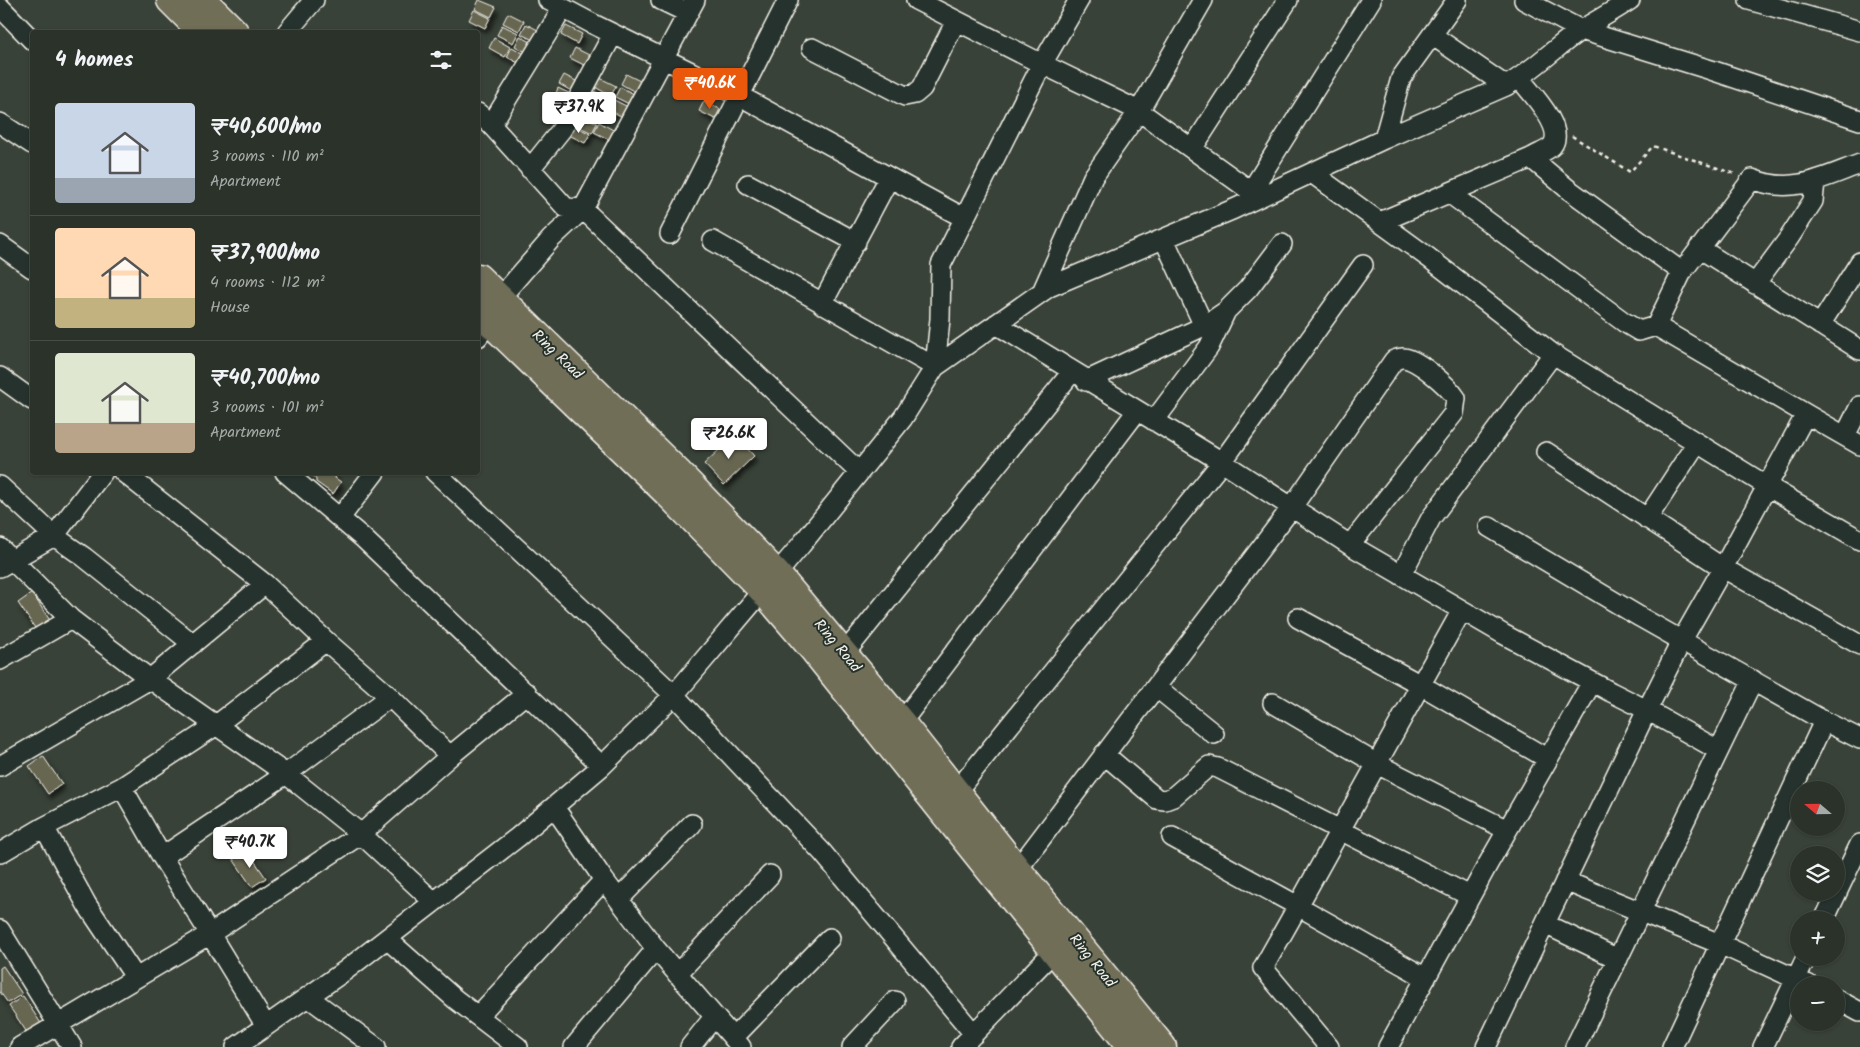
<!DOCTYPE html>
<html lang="en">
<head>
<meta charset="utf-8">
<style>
  body { margin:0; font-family:Kalam,sans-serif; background:#373e36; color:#f1f3f6; height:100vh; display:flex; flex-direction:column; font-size:19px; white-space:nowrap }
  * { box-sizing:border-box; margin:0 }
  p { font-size:16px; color:#a6aaa8 }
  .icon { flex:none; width:28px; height:28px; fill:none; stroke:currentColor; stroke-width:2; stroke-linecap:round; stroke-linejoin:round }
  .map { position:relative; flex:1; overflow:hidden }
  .drawer { position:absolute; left:30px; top:30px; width:450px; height:445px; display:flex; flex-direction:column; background:#2b322a; border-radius:5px; box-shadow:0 1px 4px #0004,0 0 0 1px #474d47 }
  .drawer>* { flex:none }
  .needle { width:32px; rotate:290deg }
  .buttons { position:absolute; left:1790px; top:781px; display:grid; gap:10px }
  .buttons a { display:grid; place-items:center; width:55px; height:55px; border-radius:50%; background:#2b322a; box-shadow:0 1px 4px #0004,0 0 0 1px #474d47; font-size:25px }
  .price { position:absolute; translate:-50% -42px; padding:0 11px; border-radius:5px; background:#fff; color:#222; font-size:16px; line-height:32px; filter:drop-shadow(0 1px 2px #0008) }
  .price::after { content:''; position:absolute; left:50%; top:30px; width:15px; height:11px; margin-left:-8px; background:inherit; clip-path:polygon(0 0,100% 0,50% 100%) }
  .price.selected { background:#ea580c; color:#fff }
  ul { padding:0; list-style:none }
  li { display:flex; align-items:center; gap:15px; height:125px; padding:0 25px }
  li+li { border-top:1px solid #474d47 }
  li span { display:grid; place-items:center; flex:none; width:140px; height:100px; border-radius:5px; color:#555 }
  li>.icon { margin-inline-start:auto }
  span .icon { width:60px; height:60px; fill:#fffc; stroke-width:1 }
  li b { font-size:21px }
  h2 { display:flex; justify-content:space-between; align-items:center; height:60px; padding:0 25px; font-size:21px }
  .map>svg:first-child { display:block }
</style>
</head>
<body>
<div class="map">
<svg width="1860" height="1047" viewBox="0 0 1860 1047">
  <defs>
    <filter id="shadow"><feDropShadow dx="3" dy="5" stdDeviation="2.5" flood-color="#0009"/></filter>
  </defs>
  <rect width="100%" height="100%" fill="#394238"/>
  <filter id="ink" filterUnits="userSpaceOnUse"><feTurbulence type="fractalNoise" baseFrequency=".02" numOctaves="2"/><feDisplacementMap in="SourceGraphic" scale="10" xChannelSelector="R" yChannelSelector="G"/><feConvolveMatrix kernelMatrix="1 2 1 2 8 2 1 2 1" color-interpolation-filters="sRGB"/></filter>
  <g filter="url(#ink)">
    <path fill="#666651" stroke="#f4f1e8" filter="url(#shadow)" d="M479,0L496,7L491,17L475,9Z
      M474,10L490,18L485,28L469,20Z
      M508,13L524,21L519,31L503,23Z
      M526,24L542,32L537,42L521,34Z
      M502,25L518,33L513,43L497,35Z
      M566,26L582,34L577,44L561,35Z
      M520,36L536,45L531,55L515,46Z
      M494,38L510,47L505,57L489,48Z
      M512,47L528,56L524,66L507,57Z
      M575,48L591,56L586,66L570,58Z
      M626,74L642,82L637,93L621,84Z
      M564,75L580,83L575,93L559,84Z
      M600,78L616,86L611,96L595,87Z
      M620,87L636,95L631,105L615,97Z
      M558,88L575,96L570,106L554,98Z
      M592,90L609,99L603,108L587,100Z
      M549,98L565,106L560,116L544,108Z
      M612,99L628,107L623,117L607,109Z
      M704,101L720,109L715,119L699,111Z
      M587,103L604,111L598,121L582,113Z
      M581,115L597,123L592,133L576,125Z
      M599,122L615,131L610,140L594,132Z
      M574,125L590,134L585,143L569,135Z
      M735,435L754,456L724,485L704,464Z
      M308,472H331L336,474L335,478L341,482L333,494L316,482V479Z
      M32,593L51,622L37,631L18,603Z
      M43,756L62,784L48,794L29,766Z
      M247,850L266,878L252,887L233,859Z
      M3,966L22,994L8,1003L0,992V968Z
      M23,996L42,1025L28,1034L9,1006Z"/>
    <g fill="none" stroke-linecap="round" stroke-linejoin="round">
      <defs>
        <path id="minor" d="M548,0L593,24L740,96L964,218
          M661,0L688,13
          M695,0L583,209L859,472
          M916,0L1042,64L1139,111L1259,197
          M1524,0L1581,30L1711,70L1860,120
          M1749,0L1860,31
          M0,7L32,40
          M563,8L491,125L566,208L583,209
          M287,32L314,0
          M1432,35L1506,86
          M812,48L905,96L915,94L922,88L956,21
          M1520,79C1530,92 1566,128 1552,146C1547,151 1537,154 1531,158L1568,189L1682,272L1752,179C1792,195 1822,178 1860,164
          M478,113L491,125
          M0,123L32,144
          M1384,139L1401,78L1457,0
          M1192,149L1288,0
          M530,169L562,129L613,34
          M1312,173L1429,258L1553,354L1431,518L1401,575
          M748,184L856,242
          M1251,191L1371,0
          M1449,193L1624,322L1639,331L1656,326
          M1380,222L1531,158
          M670,234L788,0
          M1164,239L1204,326
          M713,241L935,367
          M0,245L32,268
          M1699,248L1860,350
          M1755,284L1789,238L1813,201L1815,181
          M1042,292L1093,177L1139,111L1203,0
          M499,299L551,239L583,209
          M822,304L889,178
          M996,324L1222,462L1350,545L1503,634L1611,692L1647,710L1682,640L1723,568L1806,414L1656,326L1682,272
          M1820,325L1860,262
          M478,337L489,322
          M1553,354L1767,486L1860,540
          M935,367L940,319L941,265L1042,64L1079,0
          M0,377L32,400
          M1086,381L1204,326L1226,311L1248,289L1282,244
          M1806,414L1860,445
          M1154,421L1209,347L1226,311
          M1845,436L1860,406
          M1546,452L1723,568L1860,645
          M123,472L265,584L326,641L390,697
          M285,472L363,538L602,766
          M435,472L674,695L822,852L974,1034
          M0,486L54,536L84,557L193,644
          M340,518L375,472
          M1647,519L1696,444
          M1489,527L1640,617L1824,721L1860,739
          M0,548L71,619L150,679L286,774L361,834L434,902
          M0,567L54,536L103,472
          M1298,618L1419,684L1548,759
          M844,654L1072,372
          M0,660L71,619
          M1156,687L1214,734
          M1273,703L1377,764L1507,830
          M901,723L1137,411
          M1104,754L1157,799L1165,800L1173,797L1209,766L1218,768L1470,896
          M0,766L150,679L265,584
          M122,787L162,857
          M956,792L1222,462L1363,265
          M554,807L604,880L656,949L741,1047
          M44,827L122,787L215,726L326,641
          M1172,837L1298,906L1462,610
          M0,853L44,827L87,905L136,978
          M1017,870L1292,507L1394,360C1394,360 1401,358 1402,358C1416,357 1448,386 1456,398L1454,413L1350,545
          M1565,881L1720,944L1809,985
          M619,899L692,824
          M1824,920L1860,844
          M1545,924L1618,959
          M0,930L72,1047
          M387,939L455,999L518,1047
          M677,974L770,875
          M308,997L376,1047
          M1836,999L1860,1012
          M478,1016L604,880
          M266,1026L210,934L361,834L450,756L527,693
          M733,1038L830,938
          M20,1047L210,934L162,857L286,774L390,697L450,756
          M236,1047L346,970L518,837L602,766L674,695L801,545L903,418L935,367L1049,287L1234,209L1384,139L1506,86C1533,71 1555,47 1581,30C1597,20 1614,11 1630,0
          M574,1047L656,949
          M690,1047L714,1017
          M852,1047L895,1001
          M961,1047L1054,951
          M1329,1047L1263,968L1298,906L1426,978
          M1388,1047L1488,864L1592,682
          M1486,1047L1647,710L1718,750
          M1575,1047L1753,680
          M1672,1047L1824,721
          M1763,1047L1806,958"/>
        <path id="highway" d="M171,0L203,32
          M202,0L234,32
          M478,278L677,472L776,574L901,723L1017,870L1162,1047
          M478,310L668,493L763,590L815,651L1132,1047"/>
      </defs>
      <use href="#minor" stroke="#f4f1e8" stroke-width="22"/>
      <use href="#highway" stroke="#f4f1e8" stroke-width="31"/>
      <path stroke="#f4f1e8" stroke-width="2.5" stroke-dasharray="4 4" stroke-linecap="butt" d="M1572,136L1630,172L1653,146L1735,174"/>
      <use href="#minor" stroke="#26332d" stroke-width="19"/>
      <use href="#highway" stroke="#716e59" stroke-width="28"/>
    </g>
  </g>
  <g text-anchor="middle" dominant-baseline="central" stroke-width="4" stroke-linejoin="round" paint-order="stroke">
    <g font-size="15" fill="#f4f1e8" stroke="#26332d">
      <text transform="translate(557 355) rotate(44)">Ring Road</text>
      <text transform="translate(837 646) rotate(50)">Ring Road</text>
      <text transform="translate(1092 961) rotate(51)">Ring Road</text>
    </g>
  </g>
</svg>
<div class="buttons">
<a><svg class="needle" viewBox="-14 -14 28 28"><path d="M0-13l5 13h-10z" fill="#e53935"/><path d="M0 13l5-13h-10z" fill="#a6aaa8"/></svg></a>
<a><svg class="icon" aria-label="layers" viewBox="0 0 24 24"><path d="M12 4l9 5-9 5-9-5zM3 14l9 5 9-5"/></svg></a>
<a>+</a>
<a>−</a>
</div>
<b class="price selected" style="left:710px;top:110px">₹40.6K</b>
<b class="price" style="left:579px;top:134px">₹37.9K</b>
<b class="price" style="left:729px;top:460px">₹26.6K</b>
<b class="price" style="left:250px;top:869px">₹40.7K</b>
<section class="drawer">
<h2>4 homes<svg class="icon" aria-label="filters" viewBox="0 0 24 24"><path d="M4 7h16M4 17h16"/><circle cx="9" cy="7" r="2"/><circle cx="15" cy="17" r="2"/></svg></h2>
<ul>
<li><span style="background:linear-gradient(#c9d6e8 75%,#9aa5b1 0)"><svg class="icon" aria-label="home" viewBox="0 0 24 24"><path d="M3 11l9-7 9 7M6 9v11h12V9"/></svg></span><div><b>₹40,600/mo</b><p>3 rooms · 110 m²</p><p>Apartment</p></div></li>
<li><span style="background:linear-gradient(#ffd9b3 70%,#c2b280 0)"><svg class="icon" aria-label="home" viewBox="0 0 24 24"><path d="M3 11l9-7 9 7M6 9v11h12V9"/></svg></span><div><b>₹37,900/mo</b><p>4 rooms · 112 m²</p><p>House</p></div></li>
<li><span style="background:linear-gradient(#dfe7d0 70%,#b9a48a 0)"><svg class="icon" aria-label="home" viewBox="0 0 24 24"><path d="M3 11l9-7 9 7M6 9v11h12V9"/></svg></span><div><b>₹40,700/mo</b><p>3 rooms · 101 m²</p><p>Apartment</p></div></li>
</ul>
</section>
</div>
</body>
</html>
